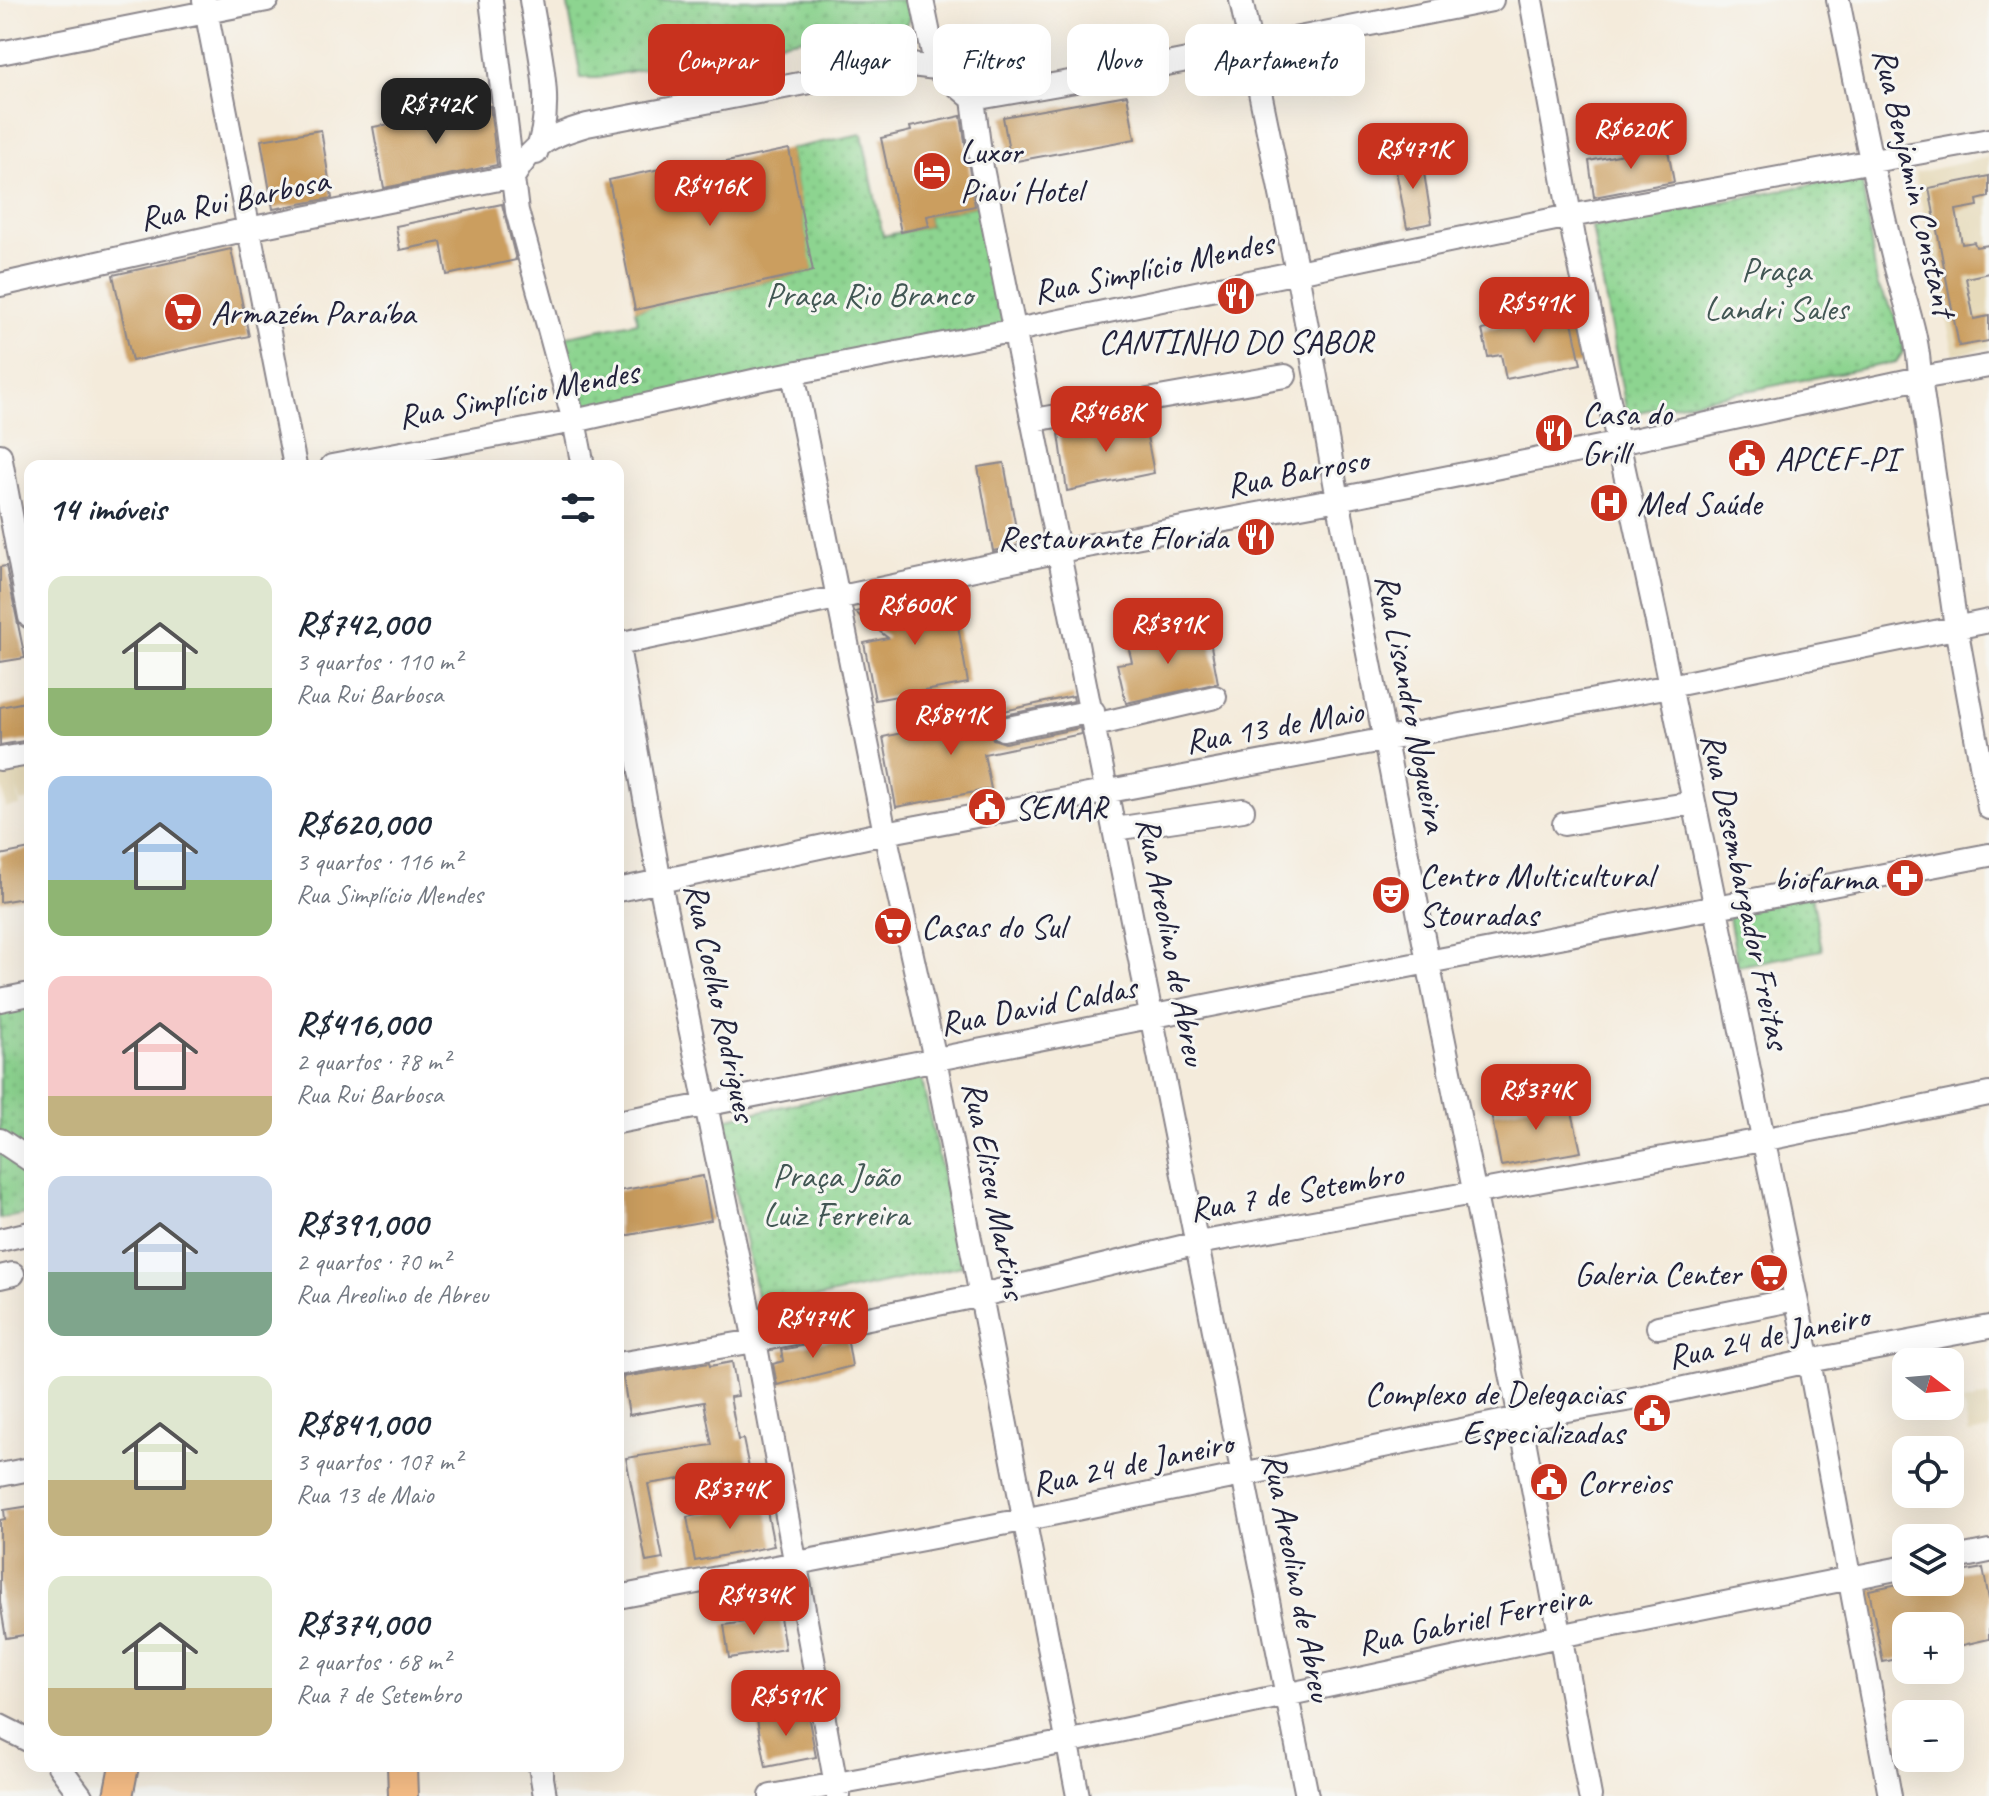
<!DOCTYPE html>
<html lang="pt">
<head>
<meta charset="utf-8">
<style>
  body { margin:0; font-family:Caveat,sans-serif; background:#f6f6f7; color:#1f2937; height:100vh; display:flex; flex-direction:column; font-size:30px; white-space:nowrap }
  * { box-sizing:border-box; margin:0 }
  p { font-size:26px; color:#747a83 }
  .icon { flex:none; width:44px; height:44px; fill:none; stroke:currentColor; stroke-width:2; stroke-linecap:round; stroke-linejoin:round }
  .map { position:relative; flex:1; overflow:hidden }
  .drawer { position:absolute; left:24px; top:460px; width:600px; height:1312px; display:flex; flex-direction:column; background:#fff; border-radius:16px; box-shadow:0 8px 32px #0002 }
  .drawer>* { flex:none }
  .top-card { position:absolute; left:648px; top:24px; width:760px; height:72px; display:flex; gap:16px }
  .needle { width:52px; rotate:106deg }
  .fabs { position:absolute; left:1892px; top:1348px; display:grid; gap:16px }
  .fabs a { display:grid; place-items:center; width:72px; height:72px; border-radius:16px; background:#fff; box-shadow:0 8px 32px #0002; font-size:40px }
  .price { position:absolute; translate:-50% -68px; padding:0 18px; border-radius:16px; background:#c8321e; color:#fff; font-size:26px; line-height:52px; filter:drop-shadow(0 2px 4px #0008) }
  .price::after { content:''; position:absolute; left:50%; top:48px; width:24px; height:18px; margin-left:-12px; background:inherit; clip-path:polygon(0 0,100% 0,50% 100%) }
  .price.current { background:#222; color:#fff }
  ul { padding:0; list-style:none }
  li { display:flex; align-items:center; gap:24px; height:200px; padding:0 24px }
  li span { display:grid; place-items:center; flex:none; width:224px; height:160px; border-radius:16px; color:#555 }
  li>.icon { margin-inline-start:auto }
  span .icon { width:96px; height:96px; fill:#fffc; stroke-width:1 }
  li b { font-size:34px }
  h2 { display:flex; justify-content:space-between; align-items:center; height:96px; padding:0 24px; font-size:34px }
  .chip { padding:0 28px; border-radius:16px; background:#fff; box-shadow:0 8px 32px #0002; font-size:28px; line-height:72px }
  .chip.current { background:#c8321e; color:#fff }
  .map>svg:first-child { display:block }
</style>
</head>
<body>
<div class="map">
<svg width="1989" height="1796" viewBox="0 0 1989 1796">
  <defs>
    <pattern id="green-dots" width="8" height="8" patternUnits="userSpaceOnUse" patternTransform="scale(2)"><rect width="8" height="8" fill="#8dd490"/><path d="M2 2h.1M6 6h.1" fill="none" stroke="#79b67d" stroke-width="1.8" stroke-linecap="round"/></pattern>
  </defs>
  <rect width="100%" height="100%" fill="#f6f6f2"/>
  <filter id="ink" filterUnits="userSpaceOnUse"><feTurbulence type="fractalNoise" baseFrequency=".0125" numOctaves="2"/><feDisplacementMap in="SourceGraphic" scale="16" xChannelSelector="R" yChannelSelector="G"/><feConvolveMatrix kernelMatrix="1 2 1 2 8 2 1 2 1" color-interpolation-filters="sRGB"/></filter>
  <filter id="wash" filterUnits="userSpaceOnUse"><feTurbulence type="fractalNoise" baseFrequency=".006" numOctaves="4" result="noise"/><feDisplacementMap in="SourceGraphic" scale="32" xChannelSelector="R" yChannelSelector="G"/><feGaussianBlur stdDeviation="1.8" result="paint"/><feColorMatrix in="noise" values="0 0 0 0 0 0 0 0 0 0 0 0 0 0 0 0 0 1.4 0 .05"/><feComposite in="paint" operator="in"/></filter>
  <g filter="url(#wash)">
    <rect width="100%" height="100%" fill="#f4ebdb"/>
    <path fill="#e6daba" d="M1989,157V347L1954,355L1915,173Z
      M30,770V800L21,802L17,788L20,806L6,808L1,775Z
      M1989,1396V1430L1969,1434L1963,1402Z"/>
    <path fill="url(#green-dots)" stroke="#587b66" stroke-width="2" d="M567,0H911V15L908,23C892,35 867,29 848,31C764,43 681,62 597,78H581Z
      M862,134L883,236L929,226L927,216L984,204L1009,326L579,416L558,338L638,322L635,310L812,271L789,149Z
      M1861,175L1877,285L1893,311L1903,334V352L1896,362L1627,414L1592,227Z
      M1812,895L1822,950L1738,966L1728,912Z
      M30,996V1213L0,1219V1002Z
      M921,1076L962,1266L760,1310L720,1120Z"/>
    <g id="blocks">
      <path fill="#cb9e5f" d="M1127,95L1135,139L1011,162L1003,117Z
        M490,106L497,165L384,188L373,127Z
        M961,116L975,206L927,216L929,226L901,232L881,138L911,131L910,127Z
        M321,130L332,198L273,209L261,140Z
        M1667,145L1674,182L1594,197L1589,161Z
        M789,149L813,271L635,310L609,180L692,162L693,169Z
        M1421,154L1432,223L1407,228L1394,160Z
        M1989,176V197L1977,200L1978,206L1956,210L1962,244L1974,242L1976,247L1989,245V273L1966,278L1974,319L1989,316V341L1959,346L1929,188Z
        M502,204L516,260L447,275L441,242L400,250L396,226Z
        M231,249L249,336L132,361L113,275Z
        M1570,312L1581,364L1506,379L1501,355L1488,357L1482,330Z
        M1143,416L1154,473L1067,491L1059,434Z
        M1004,463L1019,545L993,551L978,467Z
        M6,566L25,658L0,662V567Z
        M952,591L968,683L875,700L864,643L888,638L855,612Z
        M1208,630L1218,683L1126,703L1117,664L1132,662L1128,645Z
        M1073,696L1074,701L1000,716L990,724V732L993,739L1005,743L1080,728L1081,734L984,754L991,789L896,807L883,737Z
        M30,701V740L0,745V707Z
        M30,849V897L0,902V855Z
        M1569,1098L1581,1152L1501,1166L1491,1113Z
        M703,1176L711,1220L618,1237V1191Z
        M847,1337L852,1366L777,1385L773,1364L783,1361L781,1350Z
        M732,1362L738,1396L730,1397L738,1440L743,1439L749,1468L648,1484L663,1559L646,1562L626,1458L712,1445L704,1402L629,1415L623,1377L709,1363L710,1366Z
        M765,1501L774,1546L695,1561L687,1517Z
        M30,1506V1634L6,1638L0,1602V1520L5,1519L4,1510Z
        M1983,1568L1989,1599V1639L1950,1648V1626H1906V1657L1883,1662L1869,1590L1908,1582H1950V1574Z
        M780,1617L785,1649L729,1658L724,1625Z
        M807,1710L816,1757L766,1767L757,1719Z"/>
    </g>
  </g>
  <g filter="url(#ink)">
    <use href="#blocks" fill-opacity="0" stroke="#8b868b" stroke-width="2"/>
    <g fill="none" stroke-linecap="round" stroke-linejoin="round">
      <defs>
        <path id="minor" d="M204,0L295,466
          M491,0L517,211L574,421L583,466
          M531,0C538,48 556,106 536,153
          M922,0L936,68
          M1241,0L1297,272L1338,499L1428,962L1520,1418L1590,1796
          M1531,0L1574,238L1657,622L1809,1361L1890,1796
          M1838,0C1856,88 1873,177 1895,264C1906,307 1918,332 1920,378L1956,627L1989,808
          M0,53L267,0
          M973,99L982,168L1307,1796
          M0,285L248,229L514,176C533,143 552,135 587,125L903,64L936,68L973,99L1121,73L1492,0
          M793,373L885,833L935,1059L1078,1796
          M1034,420L1285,376
          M0,455L30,617
          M332,466L574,421L762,379L1016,330L1570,216L1989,140
          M618,644L1060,551L1338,499L1605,446L1920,378L1989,366
          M618,647L660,883L755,1341L838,1796
          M1095,725L1215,697
          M1003,729L1093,711
          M0,759L30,754
          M1564,824L1693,803
          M1115,829L1243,810
          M618,890L885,833L1670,686L1989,621
          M0,1000L30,994
          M618,1122L1428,962L1989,855
          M0,1140L30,1160
          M0,1240L30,1233
          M0,1277L13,1274
          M1658,1327L1796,1299
          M618,1364L755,1341L982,1295L1198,1243L1762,1140L1989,1094
          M0,1475L30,1469
          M1950,1559L1989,1551
          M618,1597L1023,1520L1520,1418L1638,1398L1809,1361L1989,1327
          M0,1726L30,1741
          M59,1766L81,1796
          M540,1766L545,1796
          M771,1796L1067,1742L1559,1636L1906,1567"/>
        <path id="major" d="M402,1766L403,1796
          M118,1796L124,1766"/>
      </defs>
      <use href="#minor" stroke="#8b868b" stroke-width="26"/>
      <use href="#major" stroke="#8b868b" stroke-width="32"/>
      <use href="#minor" stroke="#fff" stroke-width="22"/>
      <use href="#major" stroke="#f7be87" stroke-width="28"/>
    </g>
  </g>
  <defs>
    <symbol id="hotel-disc" viewBox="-11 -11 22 22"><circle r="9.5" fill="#c8321e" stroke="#f6f6f2"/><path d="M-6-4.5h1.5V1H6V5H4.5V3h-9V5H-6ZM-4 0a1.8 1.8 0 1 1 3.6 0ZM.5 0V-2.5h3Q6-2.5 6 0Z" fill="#fff"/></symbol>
    <symbol id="restaurant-disc" viewBox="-11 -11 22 22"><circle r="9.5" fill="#c8321e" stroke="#f6f6f2"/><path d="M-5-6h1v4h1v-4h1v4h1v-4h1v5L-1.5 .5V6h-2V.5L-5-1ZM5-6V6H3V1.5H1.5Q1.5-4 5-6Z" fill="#fff"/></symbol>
    <symbol id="supermarket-disc" viewBox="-11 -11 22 22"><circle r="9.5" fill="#c8321e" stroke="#f6f6f2"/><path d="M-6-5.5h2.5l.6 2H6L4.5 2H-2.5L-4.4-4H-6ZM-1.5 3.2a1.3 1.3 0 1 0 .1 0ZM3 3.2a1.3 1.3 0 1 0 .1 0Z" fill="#fff"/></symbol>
    <symbol id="civic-disc" viewBox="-11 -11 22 22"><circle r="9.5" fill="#c8321e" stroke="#f6f6f2"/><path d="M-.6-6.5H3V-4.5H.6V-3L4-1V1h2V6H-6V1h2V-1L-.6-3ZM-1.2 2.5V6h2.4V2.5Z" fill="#fff"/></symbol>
    <symbol id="hospital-disc" viewBox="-11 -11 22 22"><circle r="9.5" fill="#c8321e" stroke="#f6f6f2"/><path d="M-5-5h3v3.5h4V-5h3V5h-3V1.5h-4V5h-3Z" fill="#fff"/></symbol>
    <symbol id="pharmacy-disc" viewBox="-11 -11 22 22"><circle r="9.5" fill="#c8321e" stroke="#f6f6f2"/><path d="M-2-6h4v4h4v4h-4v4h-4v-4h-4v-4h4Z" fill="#fff"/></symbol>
    <symbol id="theatre-disc" viewBox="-11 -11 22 22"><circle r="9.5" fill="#c8321e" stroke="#f6f6f2"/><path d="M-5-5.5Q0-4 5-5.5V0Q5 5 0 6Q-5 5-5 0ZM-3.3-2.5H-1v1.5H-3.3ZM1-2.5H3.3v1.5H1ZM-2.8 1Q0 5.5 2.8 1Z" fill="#fff"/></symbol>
  </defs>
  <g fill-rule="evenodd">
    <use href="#hotel-disc" x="910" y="149" width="44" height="44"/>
    <use href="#restaurant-disc" x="1214" y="274" width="44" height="44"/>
    <use href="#supermarket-disc" x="161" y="290" width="44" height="44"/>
    <use href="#restaurant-disc" x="1532" y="411" width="44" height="44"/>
    <use href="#civic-disc" x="1725" y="436" width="44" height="44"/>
    <use href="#hospital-disc" x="1587" y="481" width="44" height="44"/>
    <use href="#restaurant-disc" x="1234" y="515" width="44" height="44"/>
    <use href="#civic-disc" x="965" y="785" width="44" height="44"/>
    <use href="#pharmacy-disc" x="1883" y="856" width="44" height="44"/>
    <use href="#theatre-disc" x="1369" y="873" width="44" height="44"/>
    <use href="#supermarket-disc" x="871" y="904" width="44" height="44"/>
    <use href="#supermarket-disc" x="1747" y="1251" width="44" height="44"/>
    <use href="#civic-disc" x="1630" y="1391" width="44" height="44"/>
    <use href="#civic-disc" x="1527" y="1460" width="44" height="44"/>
  </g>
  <g text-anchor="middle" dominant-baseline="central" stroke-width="6" stroke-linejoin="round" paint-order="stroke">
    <g font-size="34" fill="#22223b" stroke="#f6f6f2" text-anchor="start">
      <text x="960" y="151">Luxor<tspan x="960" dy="39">Piauí Hotel</tspan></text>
      <text x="211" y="312">Armazém Paraíba</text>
      <text x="1236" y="341" text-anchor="middle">CANTINHO DO SABOR</text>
      <text x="1582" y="413">Casa do<tspan x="1582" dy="39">Grill</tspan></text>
      <text x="1775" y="458">APCEF-PI</text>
      <text x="1637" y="503">Med Saúde</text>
      <text x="1228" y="537" text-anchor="end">Restaurante Florida</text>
      <text x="1015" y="807">SEMAR</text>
      <text x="1419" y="875">Centro Multicultural<tspan x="1419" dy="39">Stouradas</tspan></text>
      <text x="1877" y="878" text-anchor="end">biofarma</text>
      <text x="921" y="926">Casas do Sul</text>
      <text x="1741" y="1273" text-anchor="end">Galeria Center</text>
      <text x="1624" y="1393" text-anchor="end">Complexo de Delegacias<tspan x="1624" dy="39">Especializadas</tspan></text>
      <text x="1577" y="1482">Correios</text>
    </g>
    <g font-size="34" fill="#22223b" stroke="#f6f6f2">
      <text transform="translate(1915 182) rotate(77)">Rua Benjamin Constant</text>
      <text transform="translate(234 199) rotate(-12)">Rua Rui Barbosa</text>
      <text transform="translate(1153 267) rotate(-12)">Rua Simplício Mendes</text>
      <text transform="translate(518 394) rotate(-11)">Rua Simplício Mendes</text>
      <text transform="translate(1297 472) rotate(-11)">Rua Barroso</text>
      <text transform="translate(1412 703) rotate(79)">Rua Lisandro Nogueira</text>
      <text transform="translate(1274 726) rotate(-10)">Rua 13 de Maio</text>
      <text transform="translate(1746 891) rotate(78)">Rua Desembargador Freitas</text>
      <text transform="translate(1172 941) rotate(79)">Rua Areolino de Abreu</text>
      <text transform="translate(721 1002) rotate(78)">Rua Coelho Rodrigues</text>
      <text transform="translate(1038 1005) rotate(-11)">Rua David Caldas</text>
      <text transform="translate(995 1190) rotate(79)">Rua Eliseu Martins</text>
      <text transform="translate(1296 1191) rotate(-10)">Rua 7 de Setembro</text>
      <text transform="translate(1768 1336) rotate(-12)">Rua 24 de Janeiro</text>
      <text transform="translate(1132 1463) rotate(-12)">Rua 24 de Janeiro</text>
      <text transform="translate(1298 1577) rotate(79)">Rua Areolino de Abreu</text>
      <text transform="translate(1473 1619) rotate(-12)">Rua Gabriel Ferreira</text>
    </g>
    <g font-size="34" fill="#425754" stroke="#f6f6f2">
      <text x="1776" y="269">Praça<tspan x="1776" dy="39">Landri Sales</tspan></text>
      <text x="869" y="294">Praça Rio Branco</text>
      <text x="836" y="1175">Praça João<tspan x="836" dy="39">Luiz Ferreira</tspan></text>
    </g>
  </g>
</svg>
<div class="fabs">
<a><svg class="needle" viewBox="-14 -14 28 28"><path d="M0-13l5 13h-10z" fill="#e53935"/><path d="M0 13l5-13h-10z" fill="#747a83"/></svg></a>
<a><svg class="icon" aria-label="locate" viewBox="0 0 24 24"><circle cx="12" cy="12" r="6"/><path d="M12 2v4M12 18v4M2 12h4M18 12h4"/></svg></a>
<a><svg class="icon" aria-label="layers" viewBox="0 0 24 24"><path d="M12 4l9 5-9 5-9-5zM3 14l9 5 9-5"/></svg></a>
<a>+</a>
<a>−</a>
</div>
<b class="price current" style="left:436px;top:146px">R$742K</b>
<b class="price" style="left:1631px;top:171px">R$620K</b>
<b class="price" style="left:1413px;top:191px">R$471K</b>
<b class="price" style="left:710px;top:228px">R$416K</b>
<b class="price" style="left:1534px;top:345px">R$541K</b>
<b class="price" style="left:1106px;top:454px">R$468K</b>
<b class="price" style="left:915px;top:647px">R$600K</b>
<b class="price" style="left:1168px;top:666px">R$391K</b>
<b class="price" style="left:951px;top:757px">R$841K</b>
<b class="price" style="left:1536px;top:1132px">R$374K</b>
<b class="price" style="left:813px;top:1360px">R$474K</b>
<b class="price" style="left:730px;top:1531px">R$374K</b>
<b class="price" style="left:754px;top:1637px">R$434K</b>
<b class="price" style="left:786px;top:1738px">R$591K</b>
<div class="top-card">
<a class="chip current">Comprar</a>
<a class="chip">Alugar</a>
<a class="chip">Filtros</a>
<a class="chip">Novo</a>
<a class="chip">Apartamento</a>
</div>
<section class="drawer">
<h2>14 imóveis<svg class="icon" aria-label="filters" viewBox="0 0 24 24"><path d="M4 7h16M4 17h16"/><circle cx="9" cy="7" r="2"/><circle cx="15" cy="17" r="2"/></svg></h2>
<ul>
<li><span style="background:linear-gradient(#dfe7d0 70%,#8fb573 0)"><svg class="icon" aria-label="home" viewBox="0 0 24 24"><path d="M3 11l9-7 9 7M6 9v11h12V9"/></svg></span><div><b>R$742,000</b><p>3 quartos · 110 m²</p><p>Rua Rui Barbosa</p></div></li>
<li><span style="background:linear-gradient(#a9c7e8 65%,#8fb573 0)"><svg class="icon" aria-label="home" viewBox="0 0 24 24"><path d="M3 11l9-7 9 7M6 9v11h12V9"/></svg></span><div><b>R$620,000</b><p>3 quartos · 116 m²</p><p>Rua Simplício Mendes</p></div></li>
<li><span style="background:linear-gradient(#f6c9c9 75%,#c2b280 0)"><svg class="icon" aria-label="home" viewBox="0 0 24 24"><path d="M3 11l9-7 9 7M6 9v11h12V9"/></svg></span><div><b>R$416,000</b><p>2 quartos · 78 m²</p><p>Rua Rui Barbosa</p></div></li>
<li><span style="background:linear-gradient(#c9d6e8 60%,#7fa58c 0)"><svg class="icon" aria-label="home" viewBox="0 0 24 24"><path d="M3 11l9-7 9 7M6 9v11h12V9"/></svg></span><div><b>R$391,000</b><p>2 quartos · 70 m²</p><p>Rua Areolino de Abreu</p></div></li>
<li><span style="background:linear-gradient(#dfe7d0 65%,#c2b280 0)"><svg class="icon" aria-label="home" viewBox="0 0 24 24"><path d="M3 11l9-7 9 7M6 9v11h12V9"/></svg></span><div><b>R$841,000</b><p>3 quartos · 107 m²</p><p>Rua 13 de Maio</p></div></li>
<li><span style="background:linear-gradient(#dfe7d0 70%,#c2b280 0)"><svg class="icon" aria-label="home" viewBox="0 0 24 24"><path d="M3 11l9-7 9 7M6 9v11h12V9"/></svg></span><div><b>R$374,000</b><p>2 quartos · 68 m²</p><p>Rua 7 de Setembro</p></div></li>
</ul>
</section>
</div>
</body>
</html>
